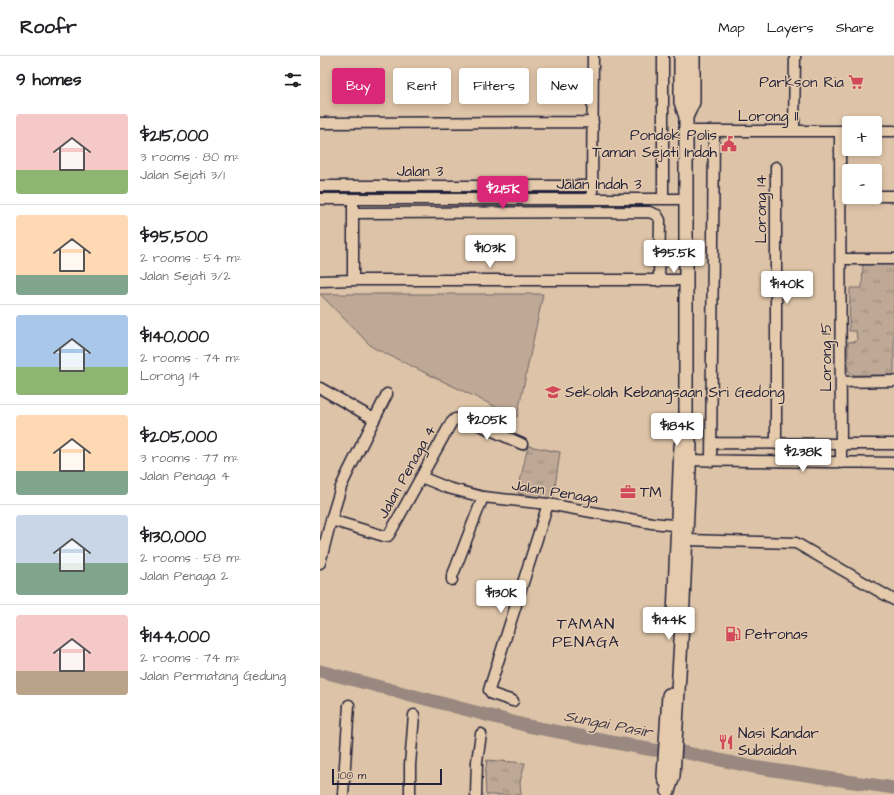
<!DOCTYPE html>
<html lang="en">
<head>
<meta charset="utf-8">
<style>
  body { margin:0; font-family:"Architects Daughter",sans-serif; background:#f6f6f6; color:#202124; height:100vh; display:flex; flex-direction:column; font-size:15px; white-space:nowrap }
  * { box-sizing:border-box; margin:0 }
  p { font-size:13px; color:#757577 }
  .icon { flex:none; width:22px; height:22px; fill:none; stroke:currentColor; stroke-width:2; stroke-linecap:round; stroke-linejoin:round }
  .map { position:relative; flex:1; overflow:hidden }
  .sheet { display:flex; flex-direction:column; background:#fff; width:320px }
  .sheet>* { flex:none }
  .hud { position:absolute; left:12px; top:12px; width:380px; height:36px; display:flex; gap:8px }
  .fabs { position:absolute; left:522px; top:60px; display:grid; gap:8px }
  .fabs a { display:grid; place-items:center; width:40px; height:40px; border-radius:4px; background:#fff; box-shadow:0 2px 6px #0003; font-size:20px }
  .scale { position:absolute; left:12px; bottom:10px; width:110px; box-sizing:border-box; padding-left:4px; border:2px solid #22223b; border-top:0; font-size:11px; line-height:14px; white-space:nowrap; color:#22223b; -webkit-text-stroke:3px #e5caac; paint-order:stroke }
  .price { position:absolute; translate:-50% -34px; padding:0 9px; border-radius:4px; background:#fff; color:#222; font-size:13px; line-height:26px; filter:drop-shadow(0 1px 2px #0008) }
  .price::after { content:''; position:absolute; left:50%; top:24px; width:12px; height:9px; margin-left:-6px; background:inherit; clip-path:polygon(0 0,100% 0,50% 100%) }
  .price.current { background:#db2777; color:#fff }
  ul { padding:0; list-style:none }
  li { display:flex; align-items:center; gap:12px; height:100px; padding:0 16px }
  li+li { border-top:1px solid #e0e0e0 }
  li span { display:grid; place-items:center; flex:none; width:112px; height:80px; border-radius:4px; color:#555 }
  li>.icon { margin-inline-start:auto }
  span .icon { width:48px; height:48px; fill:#fffc; stroke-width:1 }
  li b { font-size:17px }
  h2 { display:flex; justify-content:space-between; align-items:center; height:48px; padding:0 16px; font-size:17px }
  .chip { padding:0 14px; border-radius:4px; background:#fff; box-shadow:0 2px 6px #0003; font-size:14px; line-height:36px }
  .chip.current { background:#db2777; color:#fff }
  header { display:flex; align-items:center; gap:24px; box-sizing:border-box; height:56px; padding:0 20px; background:#fff; border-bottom:1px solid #e0e0e0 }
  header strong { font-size:19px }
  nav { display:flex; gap:22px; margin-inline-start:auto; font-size:14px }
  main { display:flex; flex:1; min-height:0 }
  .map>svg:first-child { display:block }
</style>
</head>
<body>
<header>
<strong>Roofr</strong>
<nav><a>Map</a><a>Layers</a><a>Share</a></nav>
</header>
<main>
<section class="sheet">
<h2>9 homes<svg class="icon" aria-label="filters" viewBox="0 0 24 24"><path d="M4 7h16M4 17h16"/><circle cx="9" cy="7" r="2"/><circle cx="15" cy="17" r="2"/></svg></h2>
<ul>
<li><span style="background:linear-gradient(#f6c9c9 70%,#8fb573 0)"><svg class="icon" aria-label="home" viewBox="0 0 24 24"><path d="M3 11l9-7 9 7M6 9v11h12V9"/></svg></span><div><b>$215,000</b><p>3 rooms · 80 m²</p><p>Jalan Sejati 3/1</p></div></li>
<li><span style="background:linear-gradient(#ffd9b3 75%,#7fa58c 0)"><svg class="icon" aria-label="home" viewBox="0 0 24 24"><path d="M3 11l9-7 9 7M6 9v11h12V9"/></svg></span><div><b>$95,500</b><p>2 rooms · 54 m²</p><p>Jalan Sejati 3/2</p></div></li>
<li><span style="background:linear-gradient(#a9c7e8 65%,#8fb573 0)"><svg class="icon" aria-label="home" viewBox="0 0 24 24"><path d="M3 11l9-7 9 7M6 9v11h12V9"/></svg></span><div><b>$140,000</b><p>2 rooms · 74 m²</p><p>Lorong 14</p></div></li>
<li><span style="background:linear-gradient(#ffd9b3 70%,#7fa58c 0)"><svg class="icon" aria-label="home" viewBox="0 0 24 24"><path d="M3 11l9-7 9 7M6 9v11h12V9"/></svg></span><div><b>$205,000</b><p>3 rooms · 77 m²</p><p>Jalan Penaga 4</p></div></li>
<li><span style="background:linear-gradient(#c9d6e8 60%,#7fa58c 0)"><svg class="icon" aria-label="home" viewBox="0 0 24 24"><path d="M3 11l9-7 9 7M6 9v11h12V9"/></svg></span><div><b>$130,000</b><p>2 rooms · 58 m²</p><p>Jalan Penaga 2</p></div></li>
<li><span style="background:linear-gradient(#f6c9c9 70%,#b9a48a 0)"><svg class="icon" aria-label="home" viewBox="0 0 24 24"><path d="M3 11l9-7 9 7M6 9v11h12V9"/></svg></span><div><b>$144,000</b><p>2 rooms · 74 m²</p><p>Jalan Permatang Gedung</p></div></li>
</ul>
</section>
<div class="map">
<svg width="574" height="739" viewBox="0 0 574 739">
  <defs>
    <pattern id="park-tufts" width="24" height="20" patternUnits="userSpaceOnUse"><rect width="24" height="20" fill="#bfa996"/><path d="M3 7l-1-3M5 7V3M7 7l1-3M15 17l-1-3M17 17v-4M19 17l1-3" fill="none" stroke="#9b897c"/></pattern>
  </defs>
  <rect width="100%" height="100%" fill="#ddc3a7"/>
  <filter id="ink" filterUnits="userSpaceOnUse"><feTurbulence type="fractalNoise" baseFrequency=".025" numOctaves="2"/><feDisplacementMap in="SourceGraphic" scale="8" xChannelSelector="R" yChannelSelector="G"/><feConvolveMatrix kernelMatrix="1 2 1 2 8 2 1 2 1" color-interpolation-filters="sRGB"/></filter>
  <g filter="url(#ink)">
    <path fill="#bfa996" stroke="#706668" d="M0,238H223L197,361L52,291Z"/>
    <path fill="url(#park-tufts)" stroke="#706668" d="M543,207H574V319H534L528,315V286L537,285L536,275H529L530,232H542Z
      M208,390L240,396L233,444L198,437L201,421Z
      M167,704L205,707L200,726L201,739H166L165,719Z"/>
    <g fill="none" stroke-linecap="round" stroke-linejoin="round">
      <path stroke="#988880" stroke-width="13" d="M0,615L208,670L333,694L358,695L433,711L574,732"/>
      <defs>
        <path id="minor" d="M343,0V143
          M0,67L273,66
          M366,75H529
          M474,75L475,0
          M520,75L521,407
          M555,75H574
          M456,111V388
          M0,130H272
          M272,137L273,0
          M555,140H574
          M0,143H366
          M33,143V224H366
          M33,157L329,156L337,159L340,164L339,225
          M521,203H574
          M0,225L33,224
          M521,326L574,325
          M0,332L54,363
          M392,387L520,388H574
          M362,404L574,407
          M391,405L394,75
          M101,421L128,432L163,441L228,448L332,467L363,470
          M11,464L21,431L27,418L67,338
          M366,484L476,487L574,544
          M0,507L11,464L64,480H68L70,477L131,367L135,363H146L202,388
          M132,524V521L163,441
          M193,645L172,638L169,634L228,448
          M23,739L29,649
          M90,739V709L94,659
          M156,739L157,705L161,678"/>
        <path id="major" d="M366,61L373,46V0
          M354,560L361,390L366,375
          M346,726L344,720L349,639
          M348,735L353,720L362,567L370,390L366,375V61L361,46V0"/>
      </defs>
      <use href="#minor" stroke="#22223b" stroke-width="13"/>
      <use href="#major" stroke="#22223b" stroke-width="16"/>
      <use href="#minor" stroke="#e5caac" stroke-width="10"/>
      <use href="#major" stroke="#e5caac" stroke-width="13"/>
    </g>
  </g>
  <defs>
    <symbol id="supermarket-bare" viewBox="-9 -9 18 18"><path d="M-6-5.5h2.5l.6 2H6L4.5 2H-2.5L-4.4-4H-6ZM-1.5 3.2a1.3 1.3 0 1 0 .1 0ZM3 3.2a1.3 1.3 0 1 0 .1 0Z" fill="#d1495b" stroke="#e5caac" stroke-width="2.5" paint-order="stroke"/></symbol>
    <symbol id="civic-bare" viewBox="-9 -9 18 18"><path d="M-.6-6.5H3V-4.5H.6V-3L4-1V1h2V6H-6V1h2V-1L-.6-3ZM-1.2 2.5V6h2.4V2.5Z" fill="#d1495b" stroke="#e5caac" stroke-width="2.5" paint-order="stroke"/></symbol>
    <symbol id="school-bare" viewBox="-9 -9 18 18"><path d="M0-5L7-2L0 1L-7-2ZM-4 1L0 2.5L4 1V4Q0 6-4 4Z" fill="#d1495b" stroke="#e5caac" stroke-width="2.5" paint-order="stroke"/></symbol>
    <symbol id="office-bare" viewBox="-9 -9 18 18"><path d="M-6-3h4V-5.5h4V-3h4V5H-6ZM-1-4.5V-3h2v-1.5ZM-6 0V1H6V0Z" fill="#d1495b" stroke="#e5caac" stroke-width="2.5" paint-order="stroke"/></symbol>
    <symbol id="fuel-bare" viewBox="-9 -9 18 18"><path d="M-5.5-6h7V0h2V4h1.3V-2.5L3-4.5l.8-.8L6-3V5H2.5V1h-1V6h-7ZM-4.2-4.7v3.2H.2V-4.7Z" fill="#d1495b" stroke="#e5caac" stroke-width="2.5" paint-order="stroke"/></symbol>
    <symbol id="restaurant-bare" viewBox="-9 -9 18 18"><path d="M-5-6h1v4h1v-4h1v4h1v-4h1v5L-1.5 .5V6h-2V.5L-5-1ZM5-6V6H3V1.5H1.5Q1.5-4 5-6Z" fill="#d1495b" stroke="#e5caac" stroke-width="2.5" paint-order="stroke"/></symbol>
  </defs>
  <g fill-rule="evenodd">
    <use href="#supermarket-bare" x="525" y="15" width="22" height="22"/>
    <use href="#civic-bare" x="398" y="77" width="22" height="22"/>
    <use href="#school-bare" x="222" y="325" width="22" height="22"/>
    <use href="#office-bare" x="297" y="425" width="22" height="22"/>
    <use href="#fuel-bare" x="402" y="567" width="22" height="22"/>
    <use href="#restaurant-bare" x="395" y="675" width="22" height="22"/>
  </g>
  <g text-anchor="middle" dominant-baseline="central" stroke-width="3" stroke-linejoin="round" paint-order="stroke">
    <g font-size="15" fill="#22223b" stroke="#e5caac" text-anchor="start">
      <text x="524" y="26" text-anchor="end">Parkson Ria</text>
      <text x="397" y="79" text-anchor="end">Pondok Polis<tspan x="397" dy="17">Taman Sejati Indah</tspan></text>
      <text x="245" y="336">Sekolah Kebangsaan Sri Gedong</text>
      <text x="320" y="436">TM</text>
      <text x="425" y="578">Petronas</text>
      <text x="418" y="677">Nasi Kandar<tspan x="418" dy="17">Subaidah</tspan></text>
    </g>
    <g font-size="15" fill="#22223b" stroke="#e5caac">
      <text x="448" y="60">Lorong 11</text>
      <text x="100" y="115">Jalan 3</text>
      <text x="279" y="128">Jalan Indah 3</text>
      <text transform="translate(441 153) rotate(-90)">Lorong 14</text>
      <text transform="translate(506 301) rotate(-90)">Lorong 15</text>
      <text transform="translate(87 416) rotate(-61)">Jalan Penaga 4</text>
      <text transform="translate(235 436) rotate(9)">Jalan Penaga</text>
    </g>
    <g font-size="16" letter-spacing="1" fill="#22223b" stroke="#e5caac">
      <text x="266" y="568">TAMAN<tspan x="266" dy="18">PENAGA</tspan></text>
    </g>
    <g font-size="16" font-style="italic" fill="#403c4c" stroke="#e5caac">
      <text transform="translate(288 668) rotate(11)">Sungai Pasir</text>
    </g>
  </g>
</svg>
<div class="fabs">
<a>+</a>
<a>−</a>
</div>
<div class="scale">100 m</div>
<b class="price current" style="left:183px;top:154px">$215K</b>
<b class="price" style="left:170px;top:213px">$103K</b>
<b class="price" style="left:354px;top:218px">$95.5K</b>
<b class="price" style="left:467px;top:249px">$140K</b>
<b class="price" style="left:167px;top:385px">$205K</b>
<b class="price" style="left:357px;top:391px">$184K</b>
<b class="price" style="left:483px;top:417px">$238K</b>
<b class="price" style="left:181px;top:558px">$130K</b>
<b class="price" style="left:349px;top:585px">$144K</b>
<div class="hud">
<a class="chip current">Buy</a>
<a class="chip">Rent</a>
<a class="chip">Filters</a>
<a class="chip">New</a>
</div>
</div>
</main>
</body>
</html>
